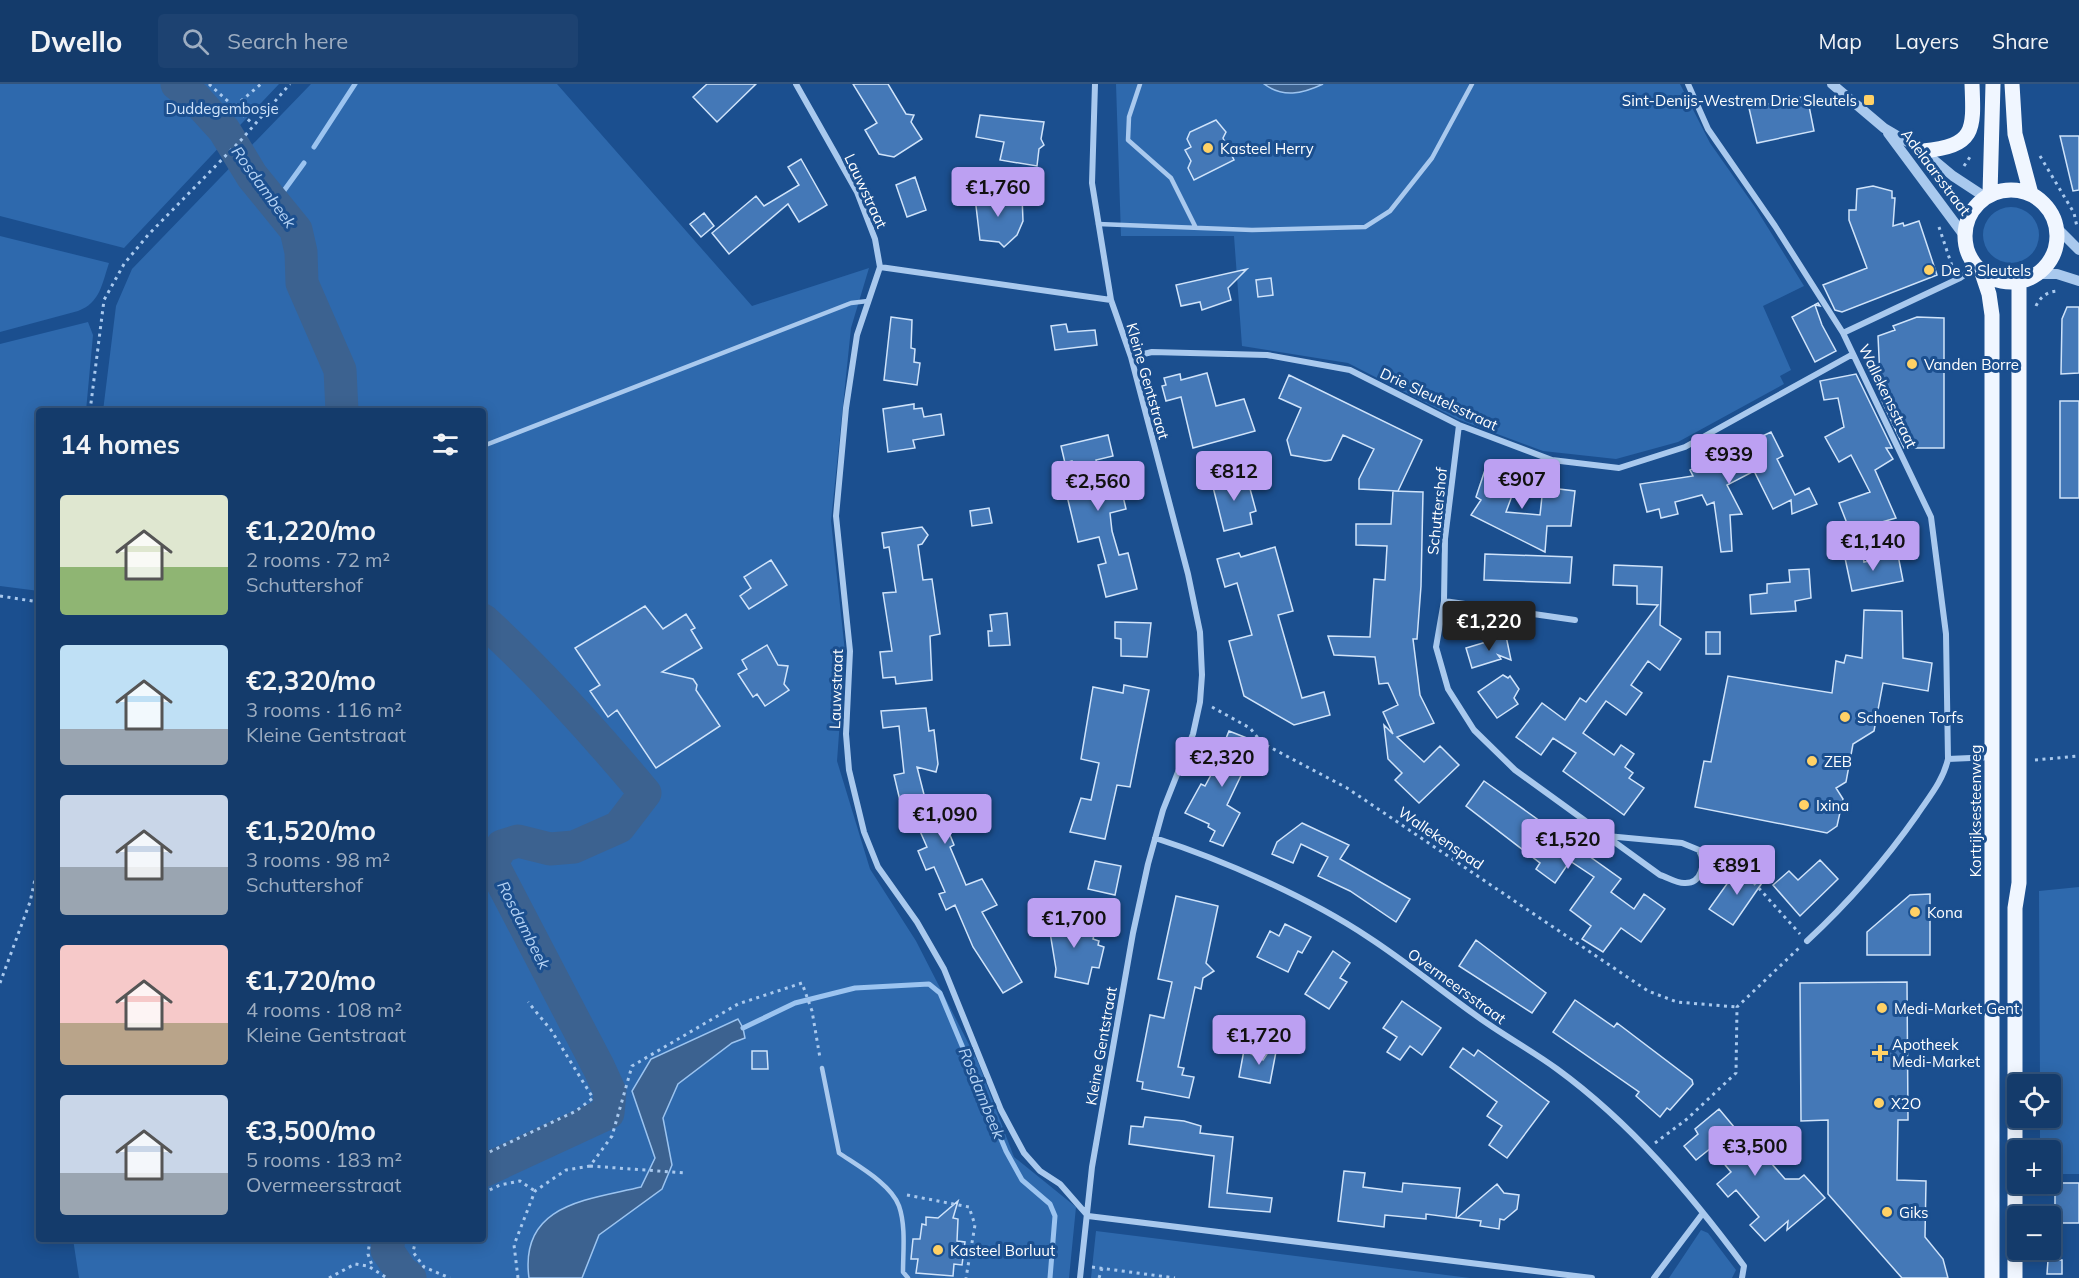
<!DOCTYPE html>
<html lang="en">
<head>
<meta charset="utf-8">
<style>
  body { margin:0; font-family:Mulish,sans-serif; background:#1d4271; color:#f1f3f6; height:100vh; display:flex; flex-direction:column; font-size:22px; white-space:nowrap }
  * { box-sizing:border-box; margin:0 }
  p { font-size:20px; color:#9dadc1 }
  .icon { flex:none; width:33px; height:33px; fill:none; stroke:currentColor; stroke-width:2; stroke-linecap:round; stroke-linejoin:round }
  .map { position:relative; flex:1; overflow:hidden }
  .side { position:absolute; left:36px; top:324px; width:450px; height:834px; display:flex; flex-direction:column; background:#143b6b; border-radius:6px; box-shadow:0 3px 15px #0003,0 0 0 2px #33557e }
  .side>* { flex:none }
  .tools { position:absolute; left:2007px; top:990px; display:grid; gap:12px }
  .tools a { display:grid; place-items:center; width:54px; height:54px; border-radius:6px; background:#143b6b; box-shadow:0 3px 15px #0003,0 0 0 2px #33557e; font-size:30px }
  .price { position:absolute; translate:-50% -51px; padding:0 14px; border-radius:6px; background:#bca0f2; color:#111; font-size:20px; line-height:39px; filter:drop-shadow(0 2px 3px #0008) }
  .price::after { content:''; position:absolute; left:50%; top:36px; width:18px; height:14px; margin-left:-9px; background:inherit; clip-path:polygon(0 0,100% 0,50% 100%) }
  .price.current { background:#222; color:#fff }
  ul { padding:0; list-style:none }
  li { display:flex; align-items:center; gap:18px; height:150px; padding:0 24px }
  li span { display:grid; place-items:center; flex:none; width:168px; height:120px; border-radius:6px; color:#555 }
  li>.icon { margin-inline-start:auto }
  span .icon { width:72px; height:72px; fill:#fffc; stroke-width:1 }
  li b { font-size:26px }
  h2 { display:flex; justify-content:space-between; align-items:center; height:72px; padding:0 24px; font-size:26px }
  header { display:flex; align-items:center; gap:36px; box-sizing:border-box; height:84px; padding:0 30px; background:#143b6b; border-bottom:2px solid #33557e }
  header strong { font-size:28px }
  nav { display:flex; gap:33px; margin-inline-start:auto; font-size:21px }
  .search { width:420px; height:54px; background:#1d4271; display:flex; align-items:center; gap:15px; box-sizing:border-box; padding:0 21px; border-radius:6px; color:#9dadc1; font-size:22px }
  .map>svg:first-child { display:block }
</style>
</head>
<body>
<header>
<strong>Dwello</strong>
<div class="search"><svg class="icon" aria-label="search" viewBox="0 0 24 24"><circle cx="10" cy="10" r="6"/><path d="M15 15l6 6"/></svg>Search here</div>
<nav><a>Map</a><a>Layers</a><a>Share</a></nav>
</header>
<div class="map">
<svg width="2079" height="1194" viewBox="0 0 2079 1194">
  <rect width="100%" height="100%" fill="#1b4f8f"/>
  <path fill="#2e69ad" d="M0,0H279L124,164L0,132Z
    M311,0H557L752,222L869,184L851,244L831,437L845,568L837,677L870,785L916,857L978,978L1014,1073L1076,1123L1069,1194H79L73,1155H483V327H103L116,222L132,185Z
    M1116,0H1680L1710,59L1755,123L1804,202L1763,222L1791,286L1780,292L1784,300L1678,358L1616,375L1543,367L1457,335L1348,279L1242,262L1234,152H1121Z
    M1983 151a28 28 0 1 1 56 0a28 28 0 1 1-56 0Z
    M0,152L109,179C102,200 100,219 78,227L0,248Z
    M88,238L93,251L86,327H39V507L0,502V260Z
    M2079,803V1090H2057L2056,1079H2051L2050,1066H2040V1034H2050V1000H2040L2039,807Z
    M1701,1146L1708,1149L1736,1186L1732,1194H1669Z
    M1096,1147L1470,1194H1091Z"/>
  <path fill="#3c6290" stroke="#9cc4f0" stroke-width="1.5" d="M1264,0H1323C1302,10 1283,14 1264,0Z
    M738,935L743,944L745,954L732,959L678,1000L663,1034L672,1081L662,1105L599,1151L582,1194H529C519,1120 587,1116 641,1103L655,1074L632,1007L651,975Z"/>
  <g fill="none" stroke-linecap="round" stroke-linejoin="round">
    <path stroke="#9cc4f0" stroke-width="5" d="M314,63L355,0
      M275,119L304,79
      M743,944L795,919L855,904L929,900L940,909L1006,1067L1022,1096L1050,1120L1055,1132L1050,1194"/>
    <path stroke="#3c6290" stroke-width="33" d="M177,0L195,14L224,46L252,92L296,146L301,168L302,199L340,286L342,327
      M483,536C542,590 594,648 645,709L619,743L574,763L550,765L518,757L502,762L492,779L599,984L610,1008L608,1029L483,1087
      M389,1155L387,1166L401,1187L410,1194"/>
  </g>
  <path fill="#4478b7" stroke="#cfe3fa" stroke-width="1.5" d="M707,0H756L717,38L693,13Z
    M853,0H888L906,30L914,31L911,38L922,55L894,73L879,70L865,46L877,39Z
    M1807,12L1814,47L1757,59L1749,24Z
    M980,31L1044,38L1041,55L1044,61L1039,65L1037,82L1000,76L1004,58L976,53Z
    M1216,36L1226,48L1223,54L1234,76L1194,96L1188,84L1191,77L1185,66L1191,63L1187,55L1190,48Z
    M2060,52H2079V106L2073,107Z
    M801,75L827,121L799,138L788,120L729,170L712,149L756,112L764,122L799,101L788,83Z
    M915,93L926,126L907,133L896,101Z
    M1873,102L1892,107V114H1895L1893,142L1903,139L1904,142L1919,137L1937,191L1842,228L1835,226L1823,201L1867,184L1849,136V126H1856L1857,105Z
    M974,105L991,108L990,116L1007,118L1022,112L1023,137L1017,151L1004,163L999,158L980,156Z
    M704,129L714,142L701,153L690,140Z
    M1247,185L1228,204L1231,216L1202,226L1200,218L1181,222L1176,201Z
    M1271,194L1273,211L1258,213L1256,196Z
    M1818,219L1820,222L1815,221L1822,241L1836,267L1815,278L1792,233Z
    M2067,223H2079V289L2061,290L2062,235Z
    M891,233L912,236L911,264L915,265L914,278L920,279L917,301L884,296Z
    M1917,233L1944,234V364H1904L1881,315L1878,252L1895,246L1893,242Z
    M1066,240L1068,248L1095,246L1097,261L1055,266L1051,242Z
    M1207,289L1216,322L1244,315L1255,347L1193,364L1181,313L1166,317L1162,302L1166,301L1164,294L1180,290L1181,296Z
    M1856,290L1892,364H1886L1893,375L1875,386L1896,434L1850,447L1839,419L1870,408L1851,371L1839,378L1825,353L1844,343L1838,314L1824,316L1820,297Z
    M1289,291L1422,356L1398,407L1359,405V395L1374,365L1343,351L1331,376L1325,377L1291,371L1287,356L1301,324L1279,314Z
    M2060,317H2079V414H2060Z
    M914,320V325L922,324L924,333L941,330L944,351L913,356L915,364L888,368L883,325Z
    M1771,348L1783,372L1777,375L1795,411L1809,404L1817,420L1792,430L1791,416L1773,425L1754,387L1727,401L1742,430L1730,431L1732,467L1721,468L1714,418L1707,421L1702,411L1675,418L1678,430L1661,434L1659,425L1647,428L1640,400L1693,392L1690,386Z
    M1108,351L1113,372L1096,376L1104,412L1122,408L1126,425L1110,429L1112,447L1119,471L1128,469L1137,505L1106,513L1098,481L1106,479L1099,453L1078,458L1067,412L1080,409L1072,377L1065,379L1061,362Z
    M1485,386L1517,398L1506,428L1540,431L1543,403L1575,407L1571,442H1547L1545,468L1471,431L1481,416L1476,413Z
    M1246,390L1256,427L1250,429L1252,440L1224,447L1212,399Z
    M1393,407L1423,408L1421,502L1417,555H1413L1420,611L1434,639L1397,653L1424,678L1440,662L1459,681L1419,719L1395,696L1402,689L1388,675L1384,641L1393,650L1383,628L1398,621L1388,599L1379,600L1375,573L1334,571L1328,552L1370,553L1374,495L1385,496L1387,462L1356,461V440H1391Z
    M989,424L992,439L972,442L970,427Z
    M922,443L928,451L922,460L918,461L923,496L932,495L940,550L930,552L932,596L896,600L895,593L883,594L880,568L892,567L883,509L896,508L889,463L884,464L882,449Z
    M1275,463L1293,527L1278,531L1302,614L1324,608L1330,631L1294,641L1244,612L1229,557L1252,551L1237,499L1225,503L1217,475L1239,469L1241,473Z
    M1485,470L1572,473L1570,499L1484,496Z
    M1863,471L1864,478L1898,471L1903,497L1852,507L1845,474Z
    M771,476L787,501L749,525L740,512L751,504L744,493Z
    M1614,481L1662,483L1660,541L1681,555L1660,586L1648,577L1631,601L1642,609L1626,631L1606,617L1583,649L1614,671L1621,661L1634,670L1625,683L1633,689L1629,694L1644,704L1624,731L1563,687L1576,669L1553,654L1541,671L1516,653L1542,619L1565,636L1580,614L1586,618L1658,521L1637,520V502L1613,501Z
    M1809,485L1811,514L1795,517L1796,527L1751,530L1750,511L1767,509V500L1790,498L1789,486Z
    M645,522L663,545L686,530L695,544L691,546L702,564L662,588L693,595L697,601L696,606L720,642L656,684L617,626L608,633L590,607L600,601L575,564Z
    M1864,526L1902,527L1903,574L1932,579L1928,607L1883,599L1874,647L1853,660L1846,698L1836,704L1843,715L1837,742L1827,749L1695,723L1704,677L1711,678L1728,592L1832,609L1836,577L1844,579L1846,571L1862,574Z
    M1007,529L1010,561L989,562L988,547H992L990,531Z
    M1115,538L1151,539L1147,573L1121,572V555L1115,554Z
    M1706,548H1720V570H1706Z
    M1506,552L1511,576L1498,571L1501,575L1472,584L1466,564Z
    M767,561L778,581L788,582L784,600L789,606L765,622L757,610L753,613L738,590L747,585L742,576Z
    M1503,591L1508,594L1510,592L1519,605L1514,614L1518,620L1497,634L1478,608Z
    M1124,601L1149,606L1130,703L1117,701L1105,755L1070,748L1081,714L1091,716L1099,679L1081,675L1093,603L1123,609Z
    M926,624L929,647L934,646L938,680L936,688L917,683L933,746L941,743L943,748L948,746L954,761L950,763L966,801L982,795L997,821L982,828L1022,898L1003,909L973,863L955,821L946,826L939,810L945,808L934,783L926,786L918,767L927,763L912,729L906,731L903,721H901L894,691L904,689L899,642L883,644L881,627Z
    M1229,647L1257,658L1227,721L1240,729L1223,762L1210,757L1215,747L1208,743L1209,740L1185,729L1201,700L1205,702L1212,689Z
    M1484,697L1621,795L1611,808L1634,825L1644,810L1665,825L1641,858L1621,844L1603,868L1582,855L1591,842L1570,826L1594,793L1570,777L1555,799L1536,785L1540,779L1466,722Z
    M1302,739L1349,761L1340,775L1410,815L1396,838L1350,807L1318,792L1328,773L1301,760L1293,779L1272,770L1277,758Z
    M1820,776L1838,795L1800,832L1773,801L1789,787L1798,796Z
    M1095,777L1121,782L1115,811L1088,805Z
    M1751,783L1764,796L1733,841L1709,825L1729,797L1733,800Z
    M1930,810V871H1867V848L1910,811Z
    M1176,812L1218,822L1206,879L1214,887L1203,894L1201,905L1195,903L1178,983L1184,984L1182,991L1194,993L1189,1014L1142,1005L1143,998L1137,997L1150,931L1164,934L1172,898L1158,895Z
    M1047,830L1084,837V840L1090,841L1089,846L1095,847L1093,855L1099,857L1098,861L1104,863L1099,884L1092,883L1088,900L1055,893L1056,885Z
    M1285,840L1311,853L1302,869L1298,867L1288,888L1257,873L1270,847L1279,852Z
    M1476,856L1546,909L1532,929L1459,882Z
    M1333,867L1350,879L1340,894L1347,898L1329,925L1305,910Z
    M1907,898L1908,1036H1898L1897,1096L1926,1097L1925,1153L1943,1175L1948,1194H1902L1828,1110V1036L1801,1037L1800,899Z
    M1575,916L1614,943L1617,939L1692,996L1693,1000L1670,1026L1667,1024L1660,1033L1636,1012L1639,1008L1553,948Z
    M1402,917L1441,944L1422,971L1410,962L1400,976L1387,968L1397,953L1383,944Z
    M1244,935L1264,940L1252,965L1239,962Z
    M1279,952L1270,999L1239,993L1244,966L1263,976Z
    M1463,964L1474,972L1478,966L1549,1018L1507,1074L1489,1061L1502,1042L1487,1032L1497,1018L1450,983Z
    M752,967H767L768,985H752Z
    M1719,1025L1755,1068L1759,1065L1785,1095H1799L1804,1091L1825,1114L1787,1146L1788,1137L1765,1157L1750,1141L1759,1133L1736,1106L1728,1113L1717,1100L1731,1088L1711,1064L1696,1076L1684,1062L1698,1050L1695,1045Z
    M1145,1033L1184,1037L1201,1042L1200,1049L1233,1053L1227,1109L1272,1114L1270,1128L1209,1123L1214,1072L1129,1060L1131,1042L1143,1043Z
    M1344,1087L1365,1089L1363,1103L1402,1108L1403,1099L1460,1104L1456,1134L1426,1130V1135L1385,1131L1384,1143L1338,1137Z
    M2055,1099H2079V1139H2058V1131H2055Z
    M1497,1100L1504,1109L1519,1111L1517,1125L1504,1136L1500,1135L1499,1145L1480,1142L1481,1137L1457,1134Z
    M958,1117L953,1134L958,1135L957,1157L965,1158L962,1181L954,1180L953,1192L916,1189L918,1175H911L913,1155H920L922,1140L926,1141V1133L938,1134Z
    M2048,1176H2062V1190H2047Z"/>
  <g fill="none" stroke-linecap="round" stroke-linejoin="round">
    <path stroke="#a9c9ee" stroke-width="3" stroke-dasharray="3 4.5" stroke-linecap="butt" d="M209,0L253,40
      M235,22L261,0
      M2040,72L2074,129L2077,143
      M1964,82L1972,70
      M1939,143L1953,185
      M2036,222C2040,213 2048,207 2058,207
      M90,327L104,216L124,180L148,151L242,55L290,0
      M0,512L39,518
      M1212,623L1250,644L1262,659L1347,704L1648,907L1677,918L1737,923
      M2035,676L2079,672
      M1713,772H1730L1800,850
      M0,899L30,818L39,777
      M1933,924L1977,925
      M1655,1059L1687,1035L1736,989L1737,923L1800,863
      M483,1071L576,1027L593,1014L551,946L528,918
      M590,1082L686,1089
      M483,1109L500,1101L520,1097L535,1107
      M907,1111L969,1123L975,1141L966,1194
      M370,1155L368,1170L373,1184
      M416,1155L413,1168L424,1183L450,1194
      M1092,1183L1175,1194
      M329,1194L355,1180L368,1182L387,1194
      M518,1194L514,1161L535,1107L566,1086L590,1082L612,1052L632,982L738,920L802,899L812,927L820,974
      M1099,1194L1102,1184"/>
    <path stroke="#a9c9ee" stroke-width="4.5" d="M1140,0L1129,33L1128,56L1171,94L1196,144
      M1098,140L1252,146L1365,143L1390,127L1432,74L1472,0
      M483,362L851,219L868,217
      M822,984L839,1069C858,1082 891,1100 899,1122C906,1142 903,1168 903,1188L908,1194"/>
    <path stroke="#a9c9ee" stroke-width="6" d="M796,0L857,108L875,155L880,183L857,251L846,324L836,432L850,567L846,650L849,686L864,748L878,783L917,838L944,885L1001,1026L1024,1069L1040,1087L1060,1100L1088,1132
      M1688,0L1708,45L1775,142L1843,249L1931,433L1946,550L1948,675C1943,697 1929,713 1917,731C1884,778 1848,819 1807,857
      M880,183L1111,216
      M1843,249L1960,194L1976,183
      M1131,273L1152,268L1267,271L1350,286L1459,341L1552,376L1619,384L1685,363L1853,270
      M1459,341L1445,455L1444,517L1436,563L1448,605L1474,646L1515,686L1660,791C1667,793 1676,799 1684,799C1702,800 1706,779 1699,766L1682,759L1607,752
      M1444,517L1575,536
      M1948,675L1993,673
      M1155,754C1223,776 1308,813 1368,853C1405,877 1439,905 1474,930C1501,950 1531,966 1557,985C1631,1039 1690,1109 1744,1182L1742,1194
      M1088,1132L1592,1194
      M1080,1194L1092,1083L1133,849L1148,780L1163,726L1193,650L1200,618L1202,591L1200,548L1188,490L1131,273L1111,216L1092,99L1095,0
      M1654,1194L1703,1129"/>
    <path stroke="#a9c9ee" stroke-width="10" d="M1832,0L1884,44L1923,67L1953,92L1985,113
      M1888,49L1963,150
      M2056,143L2079,166
      M2037,190H2057L2079,197"/>
    <path stroke="#f0f6ff" stroke-width="15" d="M2012,0L2015,50L2031,110
      M1923,67C1975,62 1974,47 1972,0
      M1965 152a46 46 0 1 1 92 0a46 46 0 1 1-92 0Z
      M1990,110L1993,0
      M1982,189L1989,210L1992,231V1194
      M2015,1194V824L2019,799V196"/>
  </g>
  <g fill="#ffd166" stroke="#1b4f8f" stroke-width="2">
    <rect x="1863" y="10" width="12" height="12" rx="3"/>
    <circle cx="1208" cy="64" r="6"/>
    <circle cx="1929" cy="186" r="6"/>
    <circle cx="1912" cy="280" r="6"/>
    <circle cx="1845" cy="633" r="6"/>
    <circle cx="1812" cy="677" r="6"/>
    <circle cx="1804" cy="721" r="6"/>
    <circle cx="1915" cy="828" r="6"/>
    <circle cx="1882" cy="924" r="6"/>
    <path d="M1877 960h6v6h6v6h-6v6h-6v-6h-6v-6h6z"/>
    <circle cx="1879" cy="1019" r="6"/>
    <circle cx="1887" cy="1128" r="6"/>
    <circle cx="938" cy="1166" r="6"/>
  </g>
  <g text-anchor="middle" dominant-baseline="central" stroke-width="6" stroke-linejoin="round" paint-order="stroke">
    <g font-size="15" fill="#fff" stroke="#1b4f8f" text-anchor="start">
      <text x="1857" y="16" text-anchor="end">Sint-Denijs-Westrem Drie Sleutels</text>
      <text x="1220" y="64">Kasteel Herry</text>
      <text x="1941" y="186">De 3 Sleutels</text>
      <text x="1924" y="280">Vanden Borre</text>
      <text x="1857" y="633">Schoenen Torfs</text>
      <text x="1824" y="677">ZEB</text>
      <text x="1816" y="721">Ixina</text>
      <text x="1927" y="828">Kona</text>
      <text x="1894" y="924">Medi-Market Gent</text>
      <text x="1892" y="960">Apotheek<tspan x="1892" dy="17">Medi-Market</tspan></text>
      <text x="1891" y="1019">X2O</text>
      <text x="1899" y="1128">Giks</text>
      <text x="950" y="1166">Kasteel Borluut</text>
    </g>
    <g font-size="15" fill="#cfe3fa" stroke="#1b4f8f">
      <text x="222" y="24">Duddegembosje</text>
    </g>
    <g font-size="15" fill="#fff" stroke="#1b4f8f">
      <text transform="translate(1936 88) rotate(53)">Adelaarsstraat</text>
      <text transform="translate(866 107) rotate(65)">Lauwstraat</text>
      <text transform="translate(1148 297) rotate(74)">Kleine Gentstraat</text>
      <text transform="translate(1888 312) rotate(64)">Wallekensstraat</text>
      <text transform="translate(1439 315) rotate(25)">Drie Sleutelsstraat</text>
      <text transform="translate(1437 427) rotate(-84)">Schuttershof</text>
      <text transform="translate(836 605) rotate(-88)">Lauwstraat</text>
      <text transform="translate(1975 727) rotate(-90)">Kortrijksesteenweg</text>
      <text transform="translate(1441 754) rotate(34)">Wallekenspad</text>
      <text transform="translate(1457 902) rotate(36)">Overmeersstraat</text>
      <text transform="translate(1101 962) rotate(-80)">Kleine Gentstraat</text>
    </g>
    <g font-size="16" font-style="italic" fill="#b5d3f5" stroke="#1b4f8f">
      <text transform="translate(264 103) rotate(54)">Rosdambeek</text>
      <text transform="translate(524 841) rotate(63)">Rosdambeek</text>
      <text transform="translate(982 1009) rotate(68)">Rosdambeek</text>
    </g>
  </g>
</svg>
<div class="tools">
<a><svg class="icon" aria-label="locate" viewBox="0 0 24 24"><circle cx="12" cy="12" r="6"/><path d="M12 2v4M12 18v4M2 12h4M18 12h4"/></svg></a>
<a>+</a>
<a>−</a>
</div>
<b class="price" style="left:998px;top:134px">€1,760</b>
<b class="price" style="left:1729px;top:401px">€939</b>
<b class="price" style="left:1234px;top:418px">€812</b>
<b class="price" style="left:1522px;top:426px">€907</b>
<b class="price" style="left:1098px;top:428px">€2,560</b>
<b class="price" style="left:1873px;top:488px">€1,140</b>
<b class="price current" style="left:1489px;top:568px">€1,220</b>
<b class="price" style="left:1222px;top:704px">€2,320</b>
<b class="price" style="left:945px;top:761px">€1,090</b>
<b class="price" style="left:1568px;top:786px">€1,520</b>
<b class="price" style="left:1737px;top:812px">€891</b>
<b class="price" style="left:1074px;top:865px">€1,700</b>
<b class="price" style="left:1259px;top:982px">€1,720</b>
<b class="price" style="left:1755px;top:1093px">€3,500</b>
<section class="side">
<h2>14 homes<svg class="icon" aria-label="filters" viewBox="0 0 24 24"><path d="M4 7h16M4 17h16"/><circle cx="9" cy="7" r="2"/><circle cx="15" cy="17" r="2"/></svg></h2>
<ul>
<li><span style="background:linear-gradient(#dfe7d0 60%,#8fb573 0)"><svg class="icon" aria-label="home" viewBox="0 0 24 24"><path d="M3 11l9-7 9 7M6 9v11h12V9"/></svg></span><div><b>€1,220/mo</b><p>2 rooms · 72 m²</p><p>Schuttershof</p></div></li>
<li><span style="background:linear-gradient(#bfe0f5 70%,#9aa5b1 0)"><svg class="icon" aria-label="home" viewBox="0 0 24 24"><path d="M3 11l9-7 9 7M6 9v11h12V9"/></svg></span><div><b>€2,320/mo</b><p>3 rooms · 116 m²</p><p>Kleine Gentstraat</p></div></li>
<li><span style="background:linear-gradient(#c9d6e8 60%,#9aa5b1 0)"><svg class="icon" aria-label="home" viewBox="0 0 24 24"><path d="M3 11l9-7 9 7M6 9v11h12V9"/></svg></span><div><b>€1,520/mo</b><p>3 rooms · 98 m²</p><p>Schuttershof</p></div></li>
<li><span style="background:linear-gradient(#f6c9c9 65%,#b9a48a 0)"><svg class="icon" aria-label="home" viewBox="0 0 24 24"><path d="M3 11l9-7 9 7M6 9v11h12V9"/></svg></span><div><b>€1,720/mo</b><p>4 rooms · 108 m²</p><p>Kleine Gentstraat</p></div></li>
<li><span style="background:linear-gradient(#c9d6e8 65%,#9aa5b1 0)"><svg class="icon" aria-label="home" viewBox="0 0 24 24"><path d="M3 11l9-7 9 7M6 9v11h12V9"/></svg></span><div><b>€3,500/mo</b><p>5 rooms · 183 m²</p><p>Overmeersstraat</p></div></li>
</ul>
</section>
</div>
</body>
</html>
